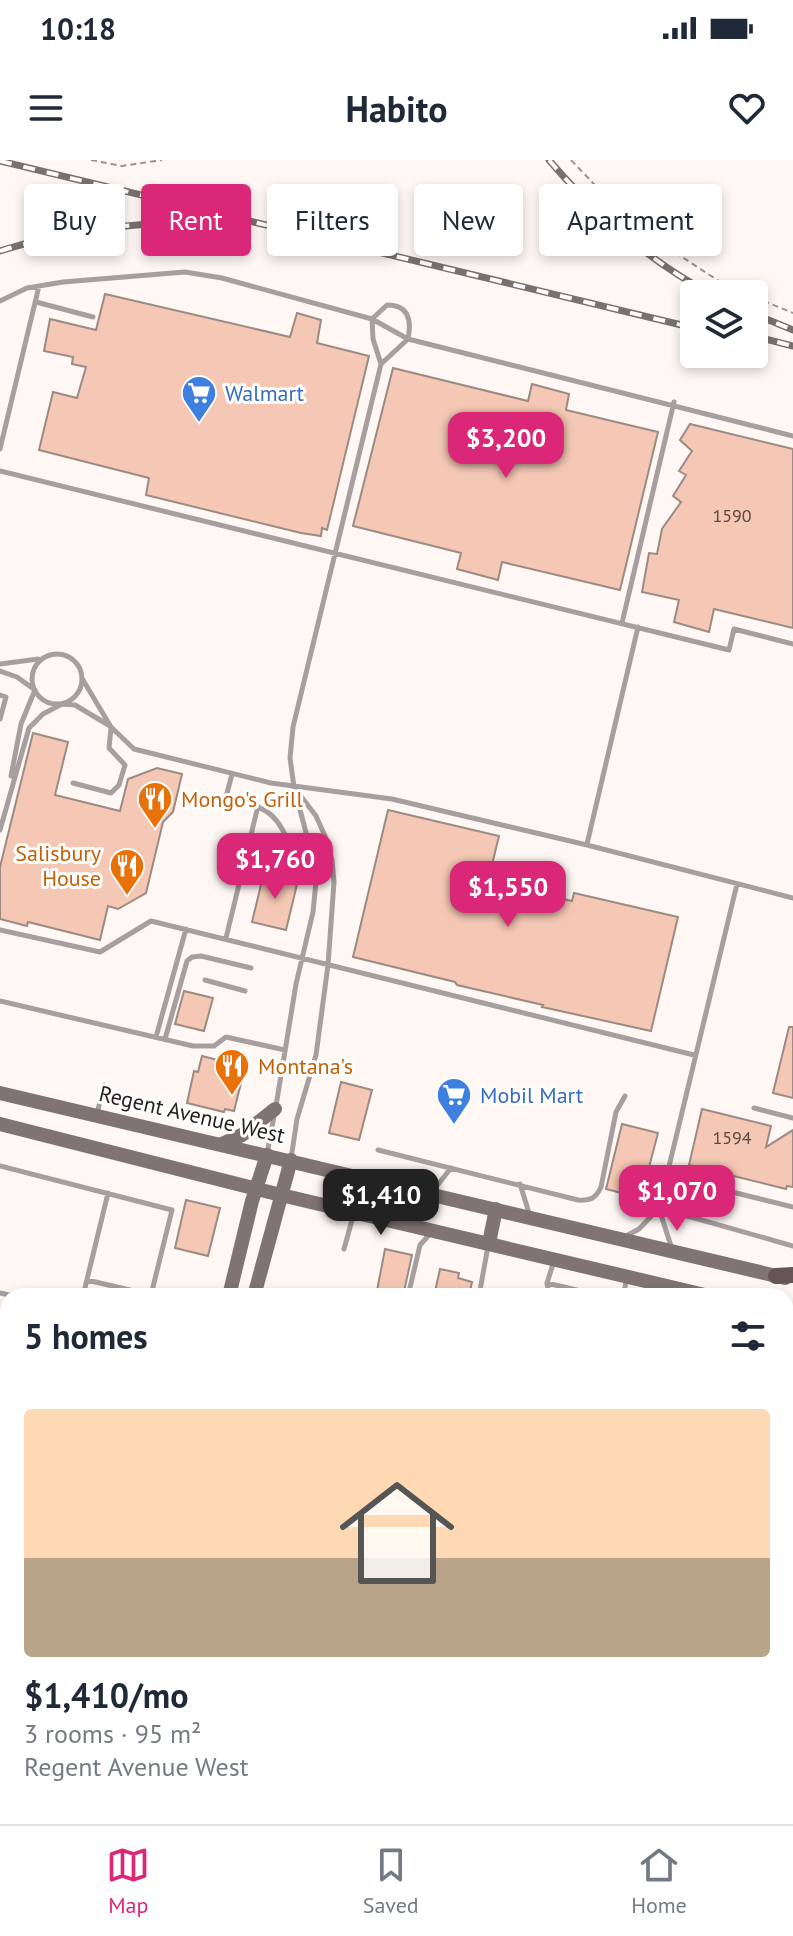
<!DOCTYPE html>
<html lang="en">
<head>
<meta charset="utf-8">
<style>
  body { margin:0; font-family:"PT Sans",sans-serif; background:#f6f6f7; color:#1f2937; height:100vh; display:flex; flex-direction:column; font-size:30px; white-space:nowrap }
  * { box-sizing:border-box; margin:0 }
  p { font-size:26px; color:#747a83 }
  .icon { flex:none; width:44px; height:44px; fill:none; stroke:currentColor; stroke-width:2; stroke-linecap:round; stroke-linejoin:round }
  .map { position:relative; flex:1; overflow:hidden }
  .panel { position:absolute; left:0px; top:1128px; width:794px; height:536px; display:flex; flex-direction:column; background:#fff; border-radius:24px 24px 0 0; box-shadow:0 4px 12px #0003 }
  .panel>* { flex:none }
  .hud { position:absolute; left:24px; top:24px; width:746px; height:72px; display:flex; gap:16px }
  .fabs { position:absolute; left:680px; top:120px; display:grid; gap:16px }
  .fabs a { display:grid; place-items:center; width:88px; height:88px; border-radius:8px; background:#fff; box-shadow:0 4px 12px #0003; font-size:40px }
  .price { position:absolute; translate:-50% -68px; padding:0 18px; border-radius:16px; background:#db2777; color:#fff; font-size:26px; line-height:52px; filter:drop-shadow(0 2px 4px #0008) }
  .price::after { content:''; position:absolute; left:50%; top:48px; width:24px; height:18px; margin-left:-12px; background:inherit; clip-path:polygon(0 0,100% 0,50% 100%) }
  .price.on { background:#222; color:#fff }
  ul { padding:0; list-style:none }
  li { display:grid; align-content:center; gap:16px; height:424px; padding:0 24px }
  li+li { border-top:2px solid #e0e1e3 }
  li span { display:grid; place-items:center; height:248px; border-radius:8px; color:#555 }
  li>.icon { margin-inline-start:auto }
  span .icon { width:144px; height:144px; fill:#fffc; stroke-width:1 }
  li b { font-size:34px }
  h2 { display:flex; justify-content:space-between; align-items:center; height:96px; padding:0 24px; font-size:34px }
  .chip { padding:0 28px; border-radius:8px; background:#fff; box-shadow:0 4px 12px #0003; font-size:28px; line-height:72px }
  .chip.on { background:#db2777; color:#fff }
  .status { display:flex; justify-content:space-between; align-items:center; height:56px; padding:0 40px; background:#fff; direction:ltr }
  .status svg { height:22px; fill:currentColor }
  header { display:flex; justify-content:space-between; align-items:center; height:104px; padding:0 24px; background:#fff; font-size:36px; font-weight:600 }
  .tab-bar { display:flex; justify-content:space-around; align-items:center; height:112px; border-top:2px solid #e0e1e3; background:#fff; font-size:22px; color:#747a83 }
  .tab-bar a { display:grid; justify-items:center; gap:4px }
  .tab-bar .on { color:#db2777 }
  .map>svg:first-child { display:block }
</style>
</head>
<body>
<div class="status"><b>10:18</b><svg viewBox="0 0 49 12"><path d="M0 12V9h3v3zM5 12V6h3v6zM10 12V3h3v9zM15 12V0h3v12zM26 1h20v11H26zM47 4h2v5h-2z"/></svg></div>
<header><svg class="icon" aria-label="menu" viewBox="0 0 24 24"><path d="M4 6h16M4 12h16M4 18h16"/></svg>Habito<svg class="icon" aria-label="heart" viewBox="0 0 24 24"><path d="M12 20l-8-8c-3-5 5-10 8-4 3-6 11-1 8 4z"/></svg></header>
<div class="map">
<svg width="793" height="1664" viewBox="0 0 793 1664">
  <rect width="100%" height="100%" fill="#fef7f3"/>
  <path fill="#adddf1" d="M442,1656H586L582,1664H477Z"/>
  <path fill="#f4c8b4" stroke="#9c8b84" stroke-width="2" d="M105,134L290,177L297,153L321,160L317,183L369,196L327,370L322,368L321,376L301,373L146,335L149,318L39,290L53,232L77,238L86,207L72,204L73,197L44,191L50,159L96,170Z
    M393,208L528,241L532,224L569,234L566,250L658,272L620,430L502,402L498,420L457,409L461,393L353,366Z
    M690,264L793,289V468L714,449L709,472L674,462L679,440L642,432L649,393L657,394L662,369L681,342L673,336L686,315L679,311L692,291L680,280Z
    M33,573L68,582L55,635L120,651L128,619L157,608L182,614L173,652L163,662L146,733L118,749L108,746L100,780L28,762L27,766L0,759V707Z
    M388,650L499,676L488,721L572,741L574,733L678,757L651,871L542,847L543,845L457,825L455,822L353,797Z
    M264,712L298,720L286,770L252,762Z
    M184,831L213,838L204,871L175,864Z
    M789,867H793V938L773,933Z
    M202,896L245,907L234,951L225,949L224,952L187,943L194,911L198,912Z
    M341,922L372,930L359,980L329,973Z
    M702,949L771,966L766,987L793,970V1027L787,1026L786,1029L689,1005Z
    M622,964L658,973L641,1038L606,1029Z
    M186,1040L220,1048L208,1096L175,1088Z
    M385,1089L412,1095L403,1136H376Z
    M440,1109L459,1113L458,1118L472,1122L469,1136H434Z"/>
  <g fill="none" stroke-linecap="round" stroke-linejoin="round">
    <path stroke="#9a9390" stroke-width="2" stroke-dasharray="6 4" stroke-linecap="butt" d="M91,0L122,6L162,0
      M571,0L633,65L725,125L747,134
      M754,137L793,153"/>
    <path stroke="#a79e9f" stroke-width="5" d="M0,141L27,128L63,122L185,112L222,118L372,159L408,179L793,276
      M36,142L93,157
      M0,289L39,126
      M0,311L729,490L734,469L793,484
      M622,463L674,242
      M32 519a25 25 0 1 1 50 0a25 25 0 1 1-50 0Z
      M0,504L38,499
      M0,511L17,517L35,530L21,564L11,616
      M83,520L111,567L134,589L271,623L392,639L587,685L793,738
      M0,535L6,537L0,559
      M232,614L225,641C258,646 273,646 287,679C291,687 295,695 295,703L291,711L284,712L244,700
      M73,623L111,633L119,625L125,605L109,588L111,568
      M0,670L29,568L43,554L62,544L75,545L110,566
      M587,684L638,467
      M0,770L100,792L151,761L694,895
      M226,778L258,646
      M205,820L245,831
      M0,841L193,886H214L226,877L285,890
      M156,877L186,769
      M165,879L187,801L192,797L201,796L251,808
      M276,946L296,824L313,752L316,722L309,684L294,627L290,598L293,567L381,204L373,179L372,159L387,145C408,145 412,159 408,179L381,204
      M754,948L793,958
      M97,954L104,925
      M378,990L578,1040C591,1041 596,1038 601,1027L616,952L625,936
      M267,994L274,956
      M291,999L297,959L316,895L328,805L334,722L332,700L325,676L316,656L297,631
      M0,1006L172,1050L151,1135L87,1120
      M667,1016L793,1047
      M520,1024L530,1056
      M432,1032L451,1008
      M659,1048L793,1086
      M659,1049L672,1089
      M624,1077L639,1069L659,1048L737,724
      M344,1089L354,1053
      M547,1123L602,1136
      M0,1133L14,1136
      M83,1136L108,1033
      M408,1136L420,1085L429,1075
      M479,1136L488,1086
      M549,1136L547,1123L554,1101
      M623,1136L627,1118
      M8,1447V1461
      M0,1471L8,1468"/>
    <path stroke="#807374" stroke-width="14" d="M0,933L785,1118
      M0,964L281,1035L709,1136
      M222,984L242,975L275,949
      M489,1083L496,1049
      M229,1136L252,1041L267,995
      M254,1136L291,1000
      M45,1664L48,1656
      M71,1664L74,1656"/>
    <path stroke="#645556" stroke-width="16" d="M776,1116L793,1115
      M786,1156L793,1163
      M786,1343L793,1334
      M786,1422L792,1447
      M786,1469L793,1443
      M786,1592L793,1572
      M724,1664L727,1656
      M760,1664L763,1656"/>
    <defs>
      <path id="rail" d="M549,0C595,54 649,101 711,134
        M0,1L694,168
        M0,91C74,68 149,60 226,64
        M754,154L793,170
        M754,176L793,186"/>
    </defs>
    <use href="#rail" stroke="#78716e" stroke-width="7"/>
    <use href="#rail" stroke="#fff" stroke-width="4" stroke-dasharray="12" stroke-linecap="butt"/>
  </g>
  <defs>
    <symbol id="supermarket-pin" viewBox="-11 -11 22 30"><path d="M0 17L-7.5 6A9.5 9.5 0 1 1 7.5 6Z" fill="#3f7fe0" stroke="#fff"/><path d="M-6-5.5h2.5l.6 2H6L4.5 2H-2.5L-4.4-4H-6ZM-1.5 3.2a1.3 1.3 0 1 0 .1 0ZM3 3.2a1.3 1.3 0 1 0 .1 0Z" fill="#fff"/></symbol>
    <symbol id="restaurant-pin" viewBox="-11 -11 22 30"><path d="M0 17L-7.5 6A9.5 9.5 0 1 1 7.5 6Z" fill="#e8710a" stroke="#fff"/><path d="M-5-6h1v4h1v-4h1v4h1v-4h1v5L-1.5 .5V6h-2V.5L-5-1ZM5-6V6H3V1.5H1.5Q1.5-4 5-6Z" fill="#fff"/></symbol>
  </defs>
  <g fill-rule="evenodd">
    <use href="#supermarket-pin" x="179" y="213" width="40" height="54"/>
    <use href="#restaurant-pin" x="135" y="619" width="40" height="54"/>
    <use href="#restaurant-pin" x="107" y="686" width="40" height="54"/>
    <use href="#restaurant-pin" x="212" y="886" width="40" height="54"/>
    <use href="#supermarket-pin" x="434" y="915" width="40" height="54"/>
  </g>
  <g text-anchor="middle" dominant-baseline="central" stroke-width="6" stroke-linejoin="round" paint-order="stroke">
    <g font-size="18" fill="#5a4942">
      <text x="732" y="355">1590</text>
      <text x="732" y="977">1594</text>
    </g>
    <g font-size="22" fill="#366cbe" stroke="#fff" text-anchor="start">
      <text x="225" y="233">Walmart</text>
      <text x="480" y="935">Mobil Mart</text>
    </g>
    <g font-size="22" fill="#c56008" stroke="#fff" text-anchor="start">
      <text x="181" y="639">Mongo's Grill</text>
      <text x="101" y="693" text-anchor="end">Salisbury<tspan x="101" dy="25">House</tspan></text>
      <text x="258" y="906">Montana's</text>
    </g>
    <g font-size="22" fill="#261f1c" stroke="#fff">
      <text transform="translate(192 954) rotate(13)">Regent Avenue West</text>
    </g>
  </g>
</svg>
<div class="fabs">
<a><svg class="icon" aria-label="layers" viewBox="0 0 24 24"><path d="M12 4l9 5-9 5-9-5zM3 14l9 5 9-5"/></svg></a>
</div>
<b class="price" style="left:506px;top:320px">$3,200</b>
<b class="price" style="left:275px;top:741px">$1,760</b>
<b class="price" style="left:508px;top:769px">$1,550</b>
<b class="price" style="left:677px;top:1073px">$1,070</b>
<b class="price on" style="left:381px;top:1077px">$1,410</b>
<div class="hud">
<a class="chip">Buy</a>
<a class="chip on">Rent</a>
<a class="chip">Filters</a>
<a class="chip">New</a>
<a class="chip">Apartment</a>
</div>
<section class="panel">
<h2>5 homes<svg class="icon" aria-label="filters" viewBox="0 0 24 24"><path d="M4 7h16M4 17h16"/><circle cx="9" cy="7" r="2"/><circle cx="15" cy="17" r="2"/></svg></h2>
<ul>
<li><span style="background:linear-gradient(#ffd9b3 60%,#b9a48a 0)"><svg class="icon" aria-label="home" viewBox="0 0 24 24"><path d="M3 11l9-7 9 7M6 9v11h12V9"/></svg></span><div><b>$1,410/mo</b><p>3 rooms · 95 m²</p><p>Regent Avenue West</p></div></li>
</ul>
</section>
</div>
<nav class="tab-bar">
<a class="on"><svg class="icon" aria-label="map" viewBox="0 0 24 24"><path d="M3 6l6-2 6 2 6-2v14l-6 2-6-2-6 2zM9 4v14M15 6v14"/></svg>Map</a>
<a><svg class="icon" aria-label="saved" viewBox="0 0 24 24"><path d="M7 4h10v16l-5-4-5 4z"/></svg>Saved</a>
<a><svg class="icon" aria-label="home" viewBox="0 0 24 24"><path d="M3 11l9-7 9 7M6 9v11h12V9"/></svg>Home</a>
</nav>
</body>
</html>
